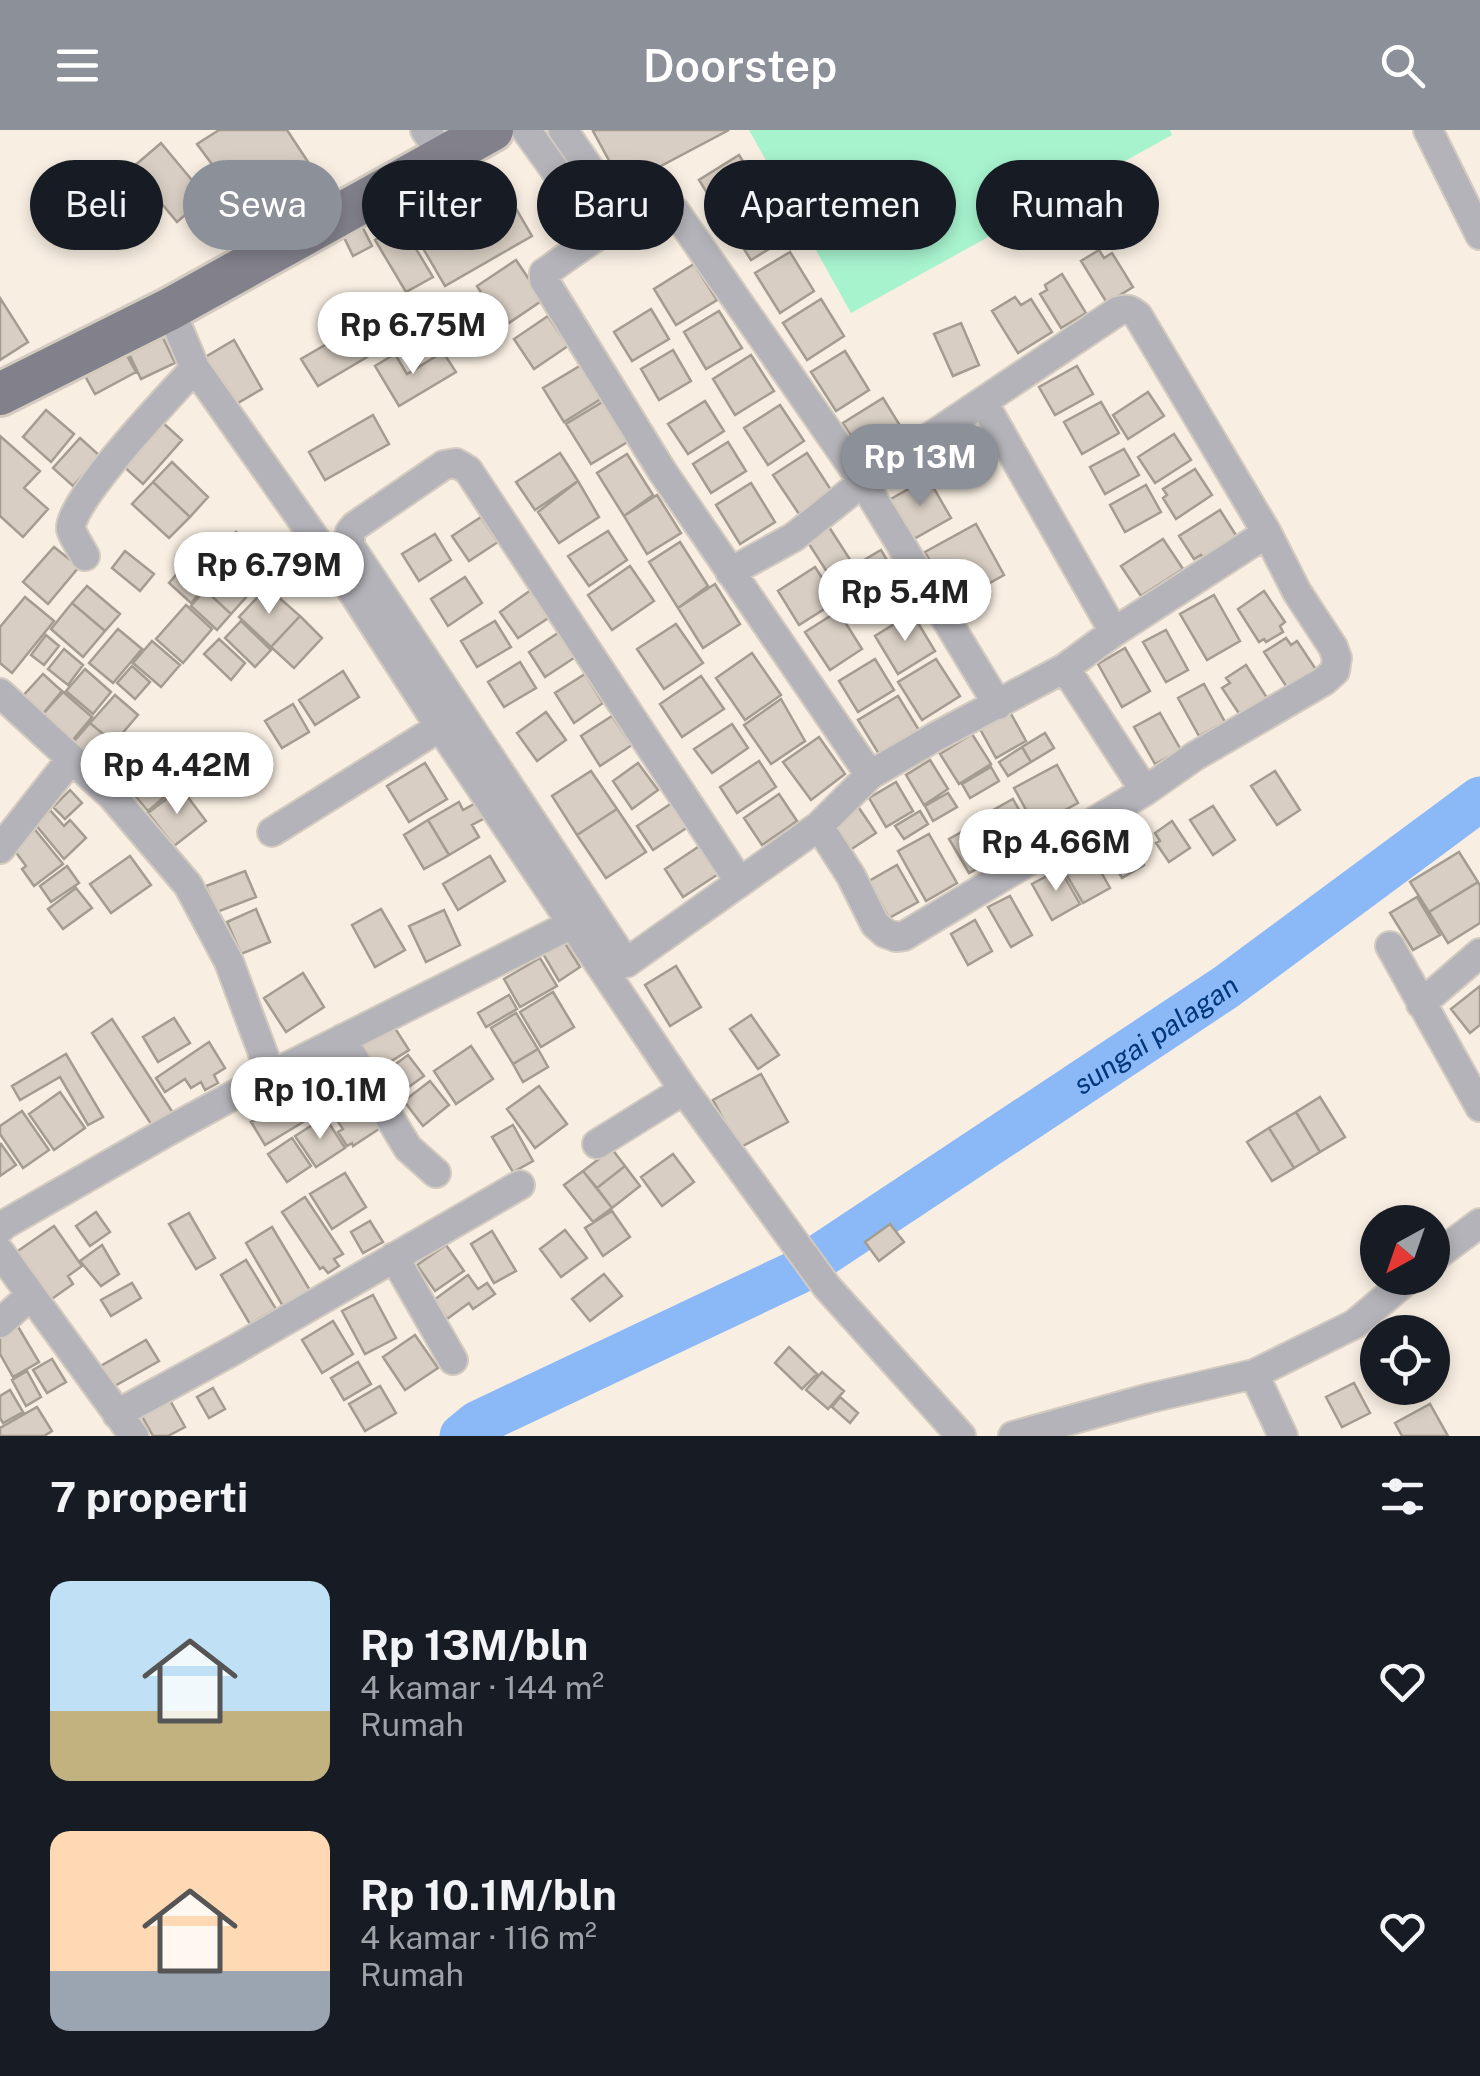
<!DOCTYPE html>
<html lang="id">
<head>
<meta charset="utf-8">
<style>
  body { margin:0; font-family:"Public Sans",sans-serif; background:#242831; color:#f1f3f6; height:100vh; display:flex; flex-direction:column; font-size:38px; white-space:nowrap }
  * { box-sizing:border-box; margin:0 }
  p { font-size:32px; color:#9ea1a6 }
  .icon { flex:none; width:55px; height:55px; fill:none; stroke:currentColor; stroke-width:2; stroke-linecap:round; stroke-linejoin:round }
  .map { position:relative; height:1306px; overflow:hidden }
  .sheet { display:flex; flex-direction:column; background:#171b24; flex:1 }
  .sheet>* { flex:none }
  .hud { position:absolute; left:30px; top:30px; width:1420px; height:90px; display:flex; gap:20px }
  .needle { width:65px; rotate:220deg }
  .controls { position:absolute; left:1360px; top:1075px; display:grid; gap:20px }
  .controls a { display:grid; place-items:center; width:90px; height:90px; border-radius:50%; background:#171b24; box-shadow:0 5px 15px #0003; font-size:50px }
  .price { position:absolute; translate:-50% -85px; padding:0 22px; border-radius:35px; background:#fff; color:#222; font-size:32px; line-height:65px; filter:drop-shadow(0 2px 5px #0008) }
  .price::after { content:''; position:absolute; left:50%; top:60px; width:30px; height:22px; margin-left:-15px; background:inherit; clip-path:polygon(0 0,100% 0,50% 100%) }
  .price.current { background:#8c9099; color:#fff }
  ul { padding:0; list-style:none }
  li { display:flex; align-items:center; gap:30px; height:250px; padding:0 50px }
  li span { display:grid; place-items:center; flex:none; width:280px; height:200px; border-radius:20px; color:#555 }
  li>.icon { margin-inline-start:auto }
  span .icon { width:120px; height:120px; fill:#fffc; stroke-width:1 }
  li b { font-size:42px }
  h2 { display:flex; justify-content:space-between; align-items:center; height:120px; padding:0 50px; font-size:42px }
  .pill { padding:0 35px; border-radius:45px; background:#171b24; box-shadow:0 5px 15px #0003; font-size:35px; line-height:90px }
  .pill.current { background:#8c9099; color:#fff }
  header { display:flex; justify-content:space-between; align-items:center; height:130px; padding:0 50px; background:#8c9099; color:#fff; font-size:45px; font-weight:600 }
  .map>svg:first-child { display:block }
</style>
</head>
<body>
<header><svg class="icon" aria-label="menu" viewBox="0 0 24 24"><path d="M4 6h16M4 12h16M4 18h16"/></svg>Doorstep<svg class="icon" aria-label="search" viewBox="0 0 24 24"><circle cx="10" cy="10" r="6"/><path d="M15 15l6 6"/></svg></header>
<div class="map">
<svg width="1480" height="1306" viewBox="0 0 1480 1306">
  <rect width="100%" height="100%" fill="#f8eee2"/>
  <path fill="#a7f3ce" d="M749,0H1170L1172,5L851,183Z"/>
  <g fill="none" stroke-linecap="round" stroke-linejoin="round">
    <g stroke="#8bb8f7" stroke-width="45">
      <path id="s1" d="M820,1126L1226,857L1480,669"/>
      <path d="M462,1306L478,1293L798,1142"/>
    </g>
  </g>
  <path fill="#d8cec3" stroke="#a59c91" stroke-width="2.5" d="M219,0H287L312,38L246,80L197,14Z
    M595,0H729L623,56L593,1Z
    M161,13L206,67L177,92L132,38Z
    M739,25L762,62L722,87L699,50Z
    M497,46L532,106L445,156L410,96Z
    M766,74L787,108L751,130L730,97Z
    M358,88L372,116L353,126L339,97Z
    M401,94L433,147L406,162L375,110Z
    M1099,120L1104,128L1112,123L1133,157L1107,173L1081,131Z
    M790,122L814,161L780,183L755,143Z
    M516,130L543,170L503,197L477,156Z
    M694,134L717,170L676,195L654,159Z
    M1062,144L1086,183L1061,198L1040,164L1047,160L1045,155Z
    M416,164L431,191L407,206L391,179Z
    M1015,167L1021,175L1031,169L1052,202L1018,223L992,181Z
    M0,168L28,212L0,230Z
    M821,169L844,206L807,230L783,193Z
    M391,179L407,206L375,222L360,197Z
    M651,179L669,209L632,231L614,202Z
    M719,181L742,218L706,239L684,202Z
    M548,186L568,216L534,239L514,209Z
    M156,193L175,233L141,249L122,209Z
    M961,193L979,235L953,246L934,204Z
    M351,200L367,227L318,256L301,229Z
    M234,210L262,259L231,277L202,229Z
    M120,213L136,242L95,264L79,235Z
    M673,220L691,251L659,270L641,239Z
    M845,221L869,260L836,281L811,242Z
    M443,222L456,242L399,276L375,236L395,224L407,244Z
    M751,225L774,261L735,285L713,249Z
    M583,234L604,267L564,292L543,258Z
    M1077,236L1093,264L1055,285L1039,257Z
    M1148,262L1164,286L1128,309L1113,285Z
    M883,268L907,307L867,332L843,293Z
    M604,271L629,311L591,334L566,294Z
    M705,271L724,301L688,324L668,294Z
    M1101,272L1119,303L1082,324L1064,292Z
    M780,275L804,311L768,335L744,298Z
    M46,280L74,304L51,332L23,307Z
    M373,285L389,314L325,350L309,322Z
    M162,292L182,310L143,354L122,335Z
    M1174,304L1191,330L1155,353L1138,327Z
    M0,306L40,341L24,358L48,379L23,407L0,386Z
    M80,308L100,326L73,356L53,338Z
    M728,312L746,341L711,363L693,334Z
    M1124,319L1139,345L1105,364L1090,337Z
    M560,323L578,351L535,380L516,352Z
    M807,323L833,363L799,384L773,345Z
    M627,324L653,365L624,386L597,343Z
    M172,332L208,367L190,387L153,352Z
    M1195,339L1212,365L1176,389L1163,368L1167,365L1163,359Z
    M928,348L951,388L912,410L889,370Z
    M578,351L599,387L559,413L538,382Z
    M153,352L190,387L169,408L132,374Z
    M751,353L775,392L740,414L716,375Z
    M1146,355L1161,382L1125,402L1110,375Z
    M657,365L681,403L647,424L624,386Z
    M1220,380L1239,410L1206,432L1201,425L1194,429L1179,406Z
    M481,387L498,412L469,431L452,406Z
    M976,394L1004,445L954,473L925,422Z
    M829,397L851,431L829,445L807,411Z
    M608,401L627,430L589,456L568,426Z
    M236,402L260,424L250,435L226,413Z
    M435,404L451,430L419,451L402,424Z
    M211,405L233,424L191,473L169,453Z
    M276,408L294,423L269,450L252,435Z
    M1163,409L1183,439L1141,466L1121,436Z
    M680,412L708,456L678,478L649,432Z
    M54,417L79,437L48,474L23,452Z
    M881,420L904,459L865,482L842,443Z
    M125,421L154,444L140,461L112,438Z
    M236,426L262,449L248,465L222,442Z
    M630,436L654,471L612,500L588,465Z
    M815,437L837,471L799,495L778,461Z
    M222,442L248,465L231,484L205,460Z
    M465,447L482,473L448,496L431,469Z
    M715,454L740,494L703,518L678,478Z
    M87,456L120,484L105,501L72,473Z
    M267,457L300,486L271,517L239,487Z
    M205,460L231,484L217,500L191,476Z
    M531,460L550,487L518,508L500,482Z
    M1264,461L1285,492L1280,496L1283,502L1266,512L1264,509L1259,512L1238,479Z
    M1214,465L1240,511L1207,530L1180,484Z
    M25,467L54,491L12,543L0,533V497Z
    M72,473L105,501L83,527L51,499Z
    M186,475L212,499L183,533L156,509Z
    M838,481L862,519L830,540L805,502Z
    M912,483L935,521L898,544L875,506Z
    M300,486L322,508L294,538L271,517Z
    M241,491L271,520L255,537L225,508Z
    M495,491L511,517L477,537L461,511Z
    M676,494L703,533L664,559L637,519Z
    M118,499L142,519L113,553L89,533Z
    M1166,500L1188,540L1166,552L1143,512Z
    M561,501L577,526L545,547L529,522Z
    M46,505L59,516L44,535L31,525Z
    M1286,508L1291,515L1297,511L1317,541L1288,559L1264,522Z
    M219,509L245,533L231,550L204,524Z
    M152,511L180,535L161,557L133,533Z
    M1125,518L1150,561L1122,577L1098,534Z
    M64,519L83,535L68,555L48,539Z
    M752,523L781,565L745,590L716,548Z
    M875,529L894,560L858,582L839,551Z
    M936,529L960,566L922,590L898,552Z
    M520,532L536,558L504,577L488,552Z
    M1246,535L1269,571L1242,588L1222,558L1230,553L1226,548Z
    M132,536L150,552L135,569L117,553Z
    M85,539L111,562L93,584L66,561Z
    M343,541L359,567L315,595L299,570Z
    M43,544L63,562L41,586L21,568Z
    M585,544L603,573L574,593L555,563Z
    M701,546L724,579L682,607L660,574Z
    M1204,554L1225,592L1199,606L1178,568Z
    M62,561L92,587L71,612L41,586Z
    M115,565L138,585L114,613L90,593Z
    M898,566L922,605L882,629L858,590Z
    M781,569L805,611L771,634L744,595Z
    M293,574L309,602L282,618L265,591Z
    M546,582L566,610L537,631L517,603Z
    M1010,582L1026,611L996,628L980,599Z
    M1160,583L1181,620L1155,634L1134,597Z
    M612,586L632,615L600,636L581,606Z
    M90,593L114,613L93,637L70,616Z
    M732,594L748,618L712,643L694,619Z
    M1045,603L1054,618L1031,632L1022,617Z
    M972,604L991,634L959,654L940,624Z
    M819,607L845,644L811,670L783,632Z
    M189,617L205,636L184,655L167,636Z
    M1022,617L1031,632L1008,646L999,632Z
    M930,630L948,659L924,675L906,645Z
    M759,631L776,657L737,683L720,657Z
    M425,633L447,669L409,692L387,656Z
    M638,633L658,660L632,679L613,651Z
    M1057,635L1078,673L1035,696L1014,658Z
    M162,637L177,656L148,681L132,662Z
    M991,637L999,651L970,668L962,654Z
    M591,641L617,679L577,705L552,666Z
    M1275,641L1300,680L1277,695L1251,656Z
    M896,652L913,681L886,697L869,668Z
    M181,658L206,691L174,716L148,683Z
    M70,660L82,673L65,689L53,677Z
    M948,663L957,677L933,691L925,676Z
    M779,664L797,691L762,715L744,688Z
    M1013,669L1032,703L1005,719L986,684Z
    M459,672L463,680L476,673L485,688L472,695L479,707L449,725L428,690Z
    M672,673L688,697L653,720L637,696Z
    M857,675L876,703L847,722L829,693Z
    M1213,676L1235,710L1213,725L1190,690Z
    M617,679L646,722L606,748L577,705Z
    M50,680L64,696L70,690L86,708L64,729L35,694Z
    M920,681L928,694L904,709L895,696Z
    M428,690L449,725L424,739L404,705Z
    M1172,691L1190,718L1169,732L1156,713L1160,711L1155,703Z
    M976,694L995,729L969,743L949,709Z
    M32,696L63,734L34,756L22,739L26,736L9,713Z
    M929,704L957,753L926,771L898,721Z
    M1127,704L1144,735L1122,748L1104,717Z
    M701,715L720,743L683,767L665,739Z
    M1087,717L1110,758L1083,773L1059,732Z
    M1459,722L1478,752L1429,782L1410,752Z
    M130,726L151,755L111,783L90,754Z
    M490,726L505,751L458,780L443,754Z
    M897,735L918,772L889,788L869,751Z
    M67,736L79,753L51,772L40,756Z
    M1060,739L1080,774L1052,790L1032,754Z
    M245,741L256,767L217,782L206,756Z
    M1478,752L1480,756V793L1448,813L1429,782Z
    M76,758L92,778L63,799L48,779Z
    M1010,766L1032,805L1011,817L988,777Z
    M1417,767L1440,805L1413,820L1390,783Z
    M256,779L270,812L241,824L227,792Z
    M381,779L405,820L375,837L352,795Z
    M444,780L460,815L426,832L409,796Z
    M975,790L992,821L968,835L951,804Z
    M563,810L580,837L559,851L542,822Z
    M540,828L557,856L520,877L504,849Z
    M676,836L701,877L670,896L645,855Z
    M303,843L324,877L286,902L264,868Z
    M1480,856V895L1470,903L1451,879Z
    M553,862L574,897L541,917L520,882Z
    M509,865L517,879L486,897L478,883Z
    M516,883L538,919L513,934L491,898Z
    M751,885L779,925L758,939L730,899Z
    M174,888L190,913L158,932L143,907Z
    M112,889L173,983L153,997L92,903Z
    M391,892L409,920L377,940L359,911Z
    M209,912L225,938L214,945L218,953L205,960L201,952L191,958L185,949L165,962L156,948Z
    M471,916L493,949L456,974L434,941Z
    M538,919L548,937L523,952L513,934Z
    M66,924L103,987L88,995L60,947L20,970L12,956Z
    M408,925L424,946L389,971L374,950Z
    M761,944L788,992L739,1018L713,970Z
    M348,945L382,997L353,1016L352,1013L347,1016L338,1002L343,999L319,964Z
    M430,951L449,975L423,996L404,971Z
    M539,956L567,994L535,1018L507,979Z
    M60,962L85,998L54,1020L29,984Z
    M312,962L320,976L311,982L313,986L265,1015L251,992L300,964L302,967Z
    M1320,967L1345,1007L1320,1022L1296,982Z
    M22,981L49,1020L23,1038L0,1004V996Z
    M1296,982L1320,1022L1294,1038L1269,998Z
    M325,987L345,1018L316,1037L295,1006Z
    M513,995L533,1031L513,1042L492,1007Z
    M1269,998L1294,1038L1272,1051L1247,1012Z
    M292,1008L311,1036L287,1052L268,1024Z
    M1,1014L16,1035L0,1046V1015Z
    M612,1019L625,1036L597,1058L583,1041Z
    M673,1024L694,1052L662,1076L641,1047Z
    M625,1036L640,1056L612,1078L597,1058Z
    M583,1041L612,1078L593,1092L564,1055Z
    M345,1043L366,1077L332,1099L310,1064Z
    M305,1067L343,1124L334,1129L339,1136L328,1143L323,1137L320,1139L282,1082Z
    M612,1081L630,1107L603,1126L585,1098Z
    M96,1082L110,1102L90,1116L76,1096Z
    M189,1083L215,1128L196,1139L169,1094Z
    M370,1091L383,1112L363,1123L351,1102Z
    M890,1094L904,1112L879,1131L865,1112Z
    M54,1096L82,1136L68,1146L73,1154L46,1173L12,1125Z
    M272,1097L311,1162L284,1178L246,1113Z
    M565,1100L587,1128L561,1147L540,1119Z
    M492,1101L516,1141L494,1153L471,1114Z
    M102,1115L119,1144L101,1156L80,1131Z
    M446,1115L464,1141L435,1161L417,1135Z
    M246,1130L276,1179L250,1194L221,1145Z
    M604,1144L622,1166L590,1191L572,1169Z
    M468,1145L478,1159L487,1153L495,1164L473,1179L469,1173L447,1189L434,1170Z
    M132,1153L141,1168L111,1186L101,1170Z
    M373,1165L396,1208L365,1224L342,1181Z
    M333,1191L353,1224L322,1243L302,1210Z
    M17,1195L39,1232L13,1247L0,1224V1204Z
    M415,1205L438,1238L405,1260L383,1227Z
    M146,1210L159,1231L111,1258L99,1237Z
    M789,1217L817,1244L802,1259L775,1233Z
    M52,1229L66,1252L47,1263L33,1240Z
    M358,1232L371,1254L344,1270L331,1248Z
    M27,1241L41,1267L26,1276L12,1250Z
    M822,1242L844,1261L828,1279L806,1260Z
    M1354,1253L1370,1283L1342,1297L1326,1267Z
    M380,1256L396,1283L365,1301L349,1274Z
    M213,1258L225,1279L209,1288L197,1267Z
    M10,1260L23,1282L3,1293L0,1288V1266Z
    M167,1265L185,1297L168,1306H153L139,1281Z
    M840,1267L858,1283L850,1293L832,1277Z
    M1430,1274L1448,1306H1402L1395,1293Z
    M37,1277L52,1301L44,1306H0V1298Z"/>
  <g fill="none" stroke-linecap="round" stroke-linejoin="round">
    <defs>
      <path id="minor" d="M425,0L444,27
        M526,0L601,104
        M563,0L625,90
        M1428,0L1480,105
        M170,179L195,238L352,461L440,597L684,960L827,1157L961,1306
        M983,272L1114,502
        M85,426C81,418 73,407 71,399C68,372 173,262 195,238
        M730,442L794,407L863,352L1118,181C1128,178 1131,180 1138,186L1267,403L1297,462L1333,517L1337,528L1335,541L1324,551L1195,626L1145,661L904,806L896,807L885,803L875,794L851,746L819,696
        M1065,538L1145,661
        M0,563L112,666L188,755L229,832L271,945
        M870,645L662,341L544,150V143C571,125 628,79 659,78C660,77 674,80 675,81L863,352L998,575
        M272,702L440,597
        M0,719L71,629
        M739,751L468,340L456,333L444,335L355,396L350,402V416L626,833L819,696L870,645L935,607L1065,538L1114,502L1267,403
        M1390,816L1480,977
        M1421,874L1480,823
        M342,909L408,1018L436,1043
        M597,1014L684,960
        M0,1099L5,1094L168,1001L271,945L572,794
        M0,1122L31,1165L0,1193
        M394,1127L453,1230
        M1432,1129L1480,1093
        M31,1165L134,1306
        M1254,1244L1283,1306
        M117,1284L236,1219L520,1055
        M1013,1306L1150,1268L1254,1244L1355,1194L1409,1148"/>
      <path id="primary" d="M0,264L170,179L492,0"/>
    </defs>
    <use href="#minor" stroke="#d3cbc0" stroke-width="32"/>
    <use href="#primary" stroke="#d3cbc0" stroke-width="48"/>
    <use href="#minor" stroke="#b4b3b9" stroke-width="28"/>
    <use href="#primary" stroke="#82808b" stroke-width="42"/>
  </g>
  <g text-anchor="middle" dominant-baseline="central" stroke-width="8" stroke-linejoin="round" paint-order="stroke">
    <g font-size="28" font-style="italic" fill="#00367a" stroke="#f8eee2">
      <text stroke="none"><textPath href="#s1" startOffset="402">sungai palagan</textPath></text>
    </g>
  </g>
</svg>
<div class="controls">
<a><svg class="needle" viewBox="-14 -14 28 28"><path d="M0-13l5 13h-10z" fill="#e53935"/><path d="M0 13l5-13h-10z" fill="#9ea1a6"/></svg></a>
<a><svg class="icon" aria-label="locate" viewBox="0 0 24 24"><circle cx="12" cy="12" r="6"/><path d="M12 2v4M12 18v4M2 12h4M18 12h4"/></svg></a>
</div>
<b class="price" style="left:413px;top:247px">Rp 6.75M</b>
<b class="price current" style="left:920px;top:379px">Rp 13M</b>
<b class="price" style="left:269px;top:487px">Rp 6.79M</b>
<b class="price" style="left:905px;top:514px">Rp 5.4M</b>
<b class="price" style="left:177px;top:687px">Rp 4.42M</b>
<b class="price" style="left:1056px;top:764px">Rp 4.66M</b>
<b class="price" style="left:320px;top:1012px">Rp 10.1M</b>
<div class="hud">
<a class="pill">Beli</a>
<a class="pill current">Sewa</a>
<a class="pill">Filter</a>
<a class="pill">Baru</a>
<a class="pill">Apartemen</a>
<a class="pill">Rumah</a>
</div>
</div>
<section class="sheet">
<h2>7 properti<svg class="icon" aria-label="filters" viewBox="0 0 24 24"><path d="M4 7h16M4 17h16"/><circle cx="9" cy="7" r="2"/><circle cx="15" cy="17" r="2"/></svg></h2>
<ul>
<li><span style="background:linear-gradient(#bfe0f5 65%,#c2b280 0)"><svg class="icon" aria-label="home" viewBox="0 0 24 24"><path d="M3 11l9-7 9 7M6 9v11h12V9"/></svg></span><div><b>Rp 13M/bln</b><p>4 kamar · 144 m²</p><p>Rumah</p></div><svg class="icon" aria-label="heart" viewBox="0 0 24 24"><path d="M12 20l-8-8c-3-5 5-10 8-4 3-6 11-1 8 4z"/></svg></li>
<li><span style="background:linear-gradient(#ffd9b3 70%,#9aa5b1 0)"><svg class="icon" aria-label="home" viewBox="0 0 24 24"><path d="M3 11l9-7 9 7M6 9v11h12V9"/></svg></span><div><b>Rp 10.1M/bln</b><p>4 kamar · 116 m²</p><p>Rumah</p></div><svg class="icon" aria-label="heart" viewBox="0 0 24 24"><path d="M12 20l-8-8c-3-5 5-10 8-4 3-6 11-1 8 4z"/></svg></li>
</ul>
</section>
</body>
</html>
